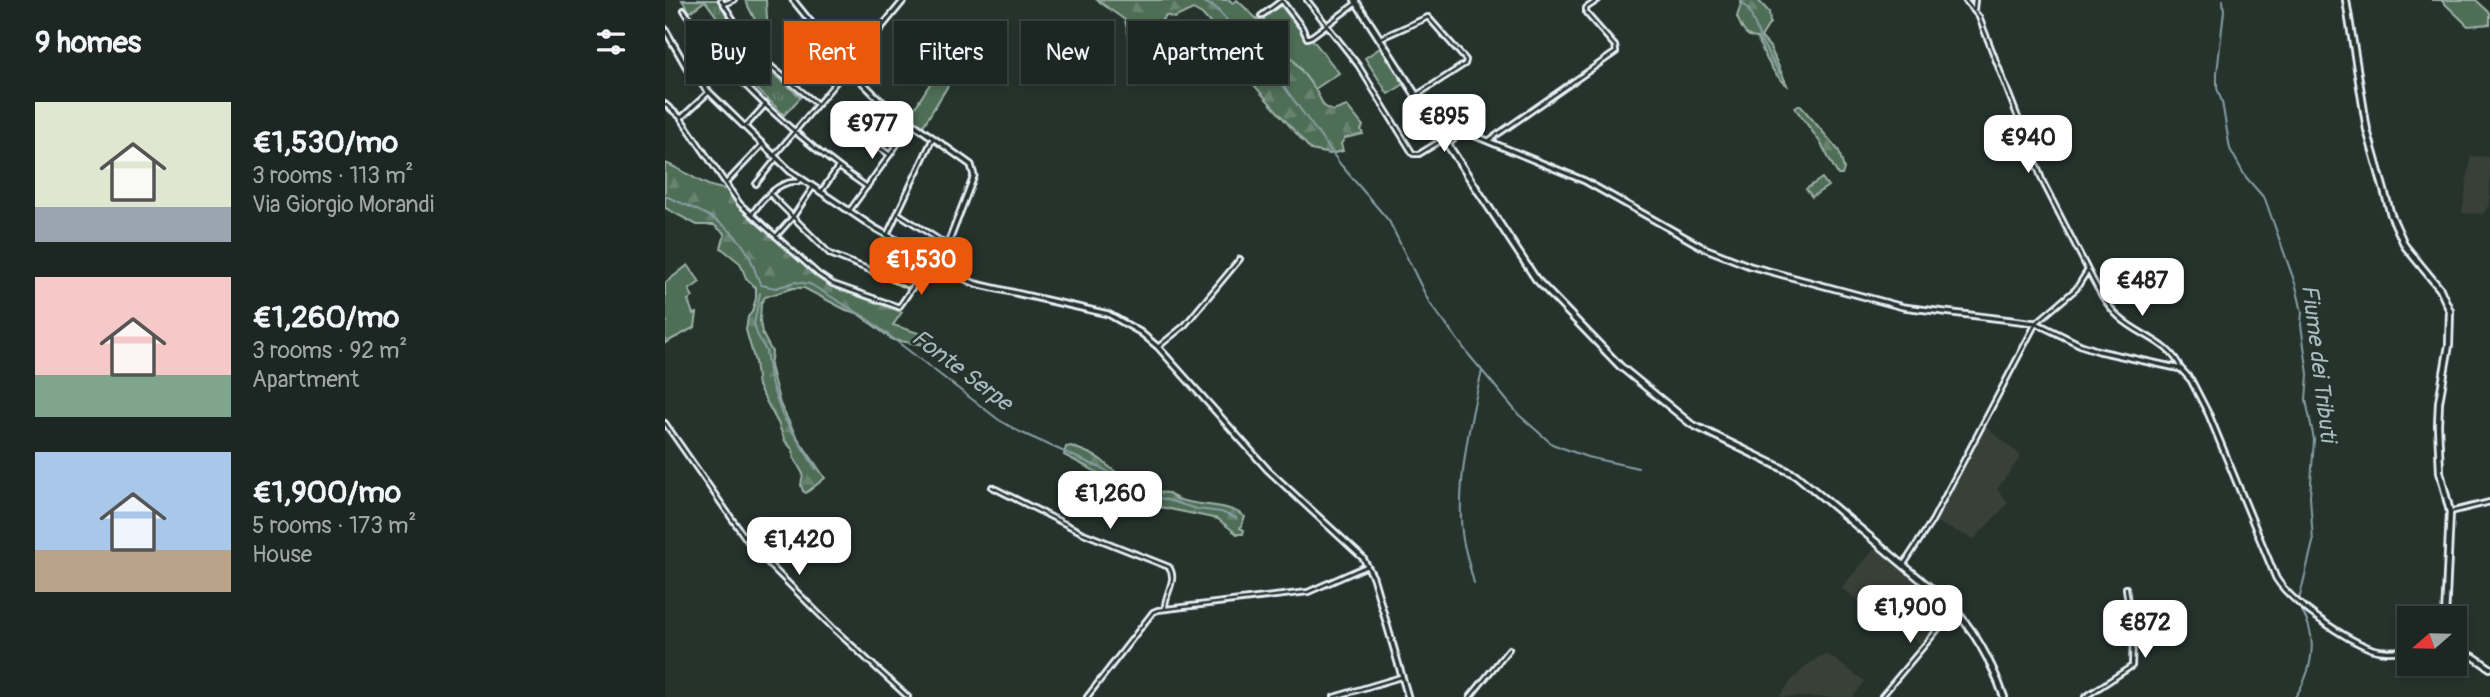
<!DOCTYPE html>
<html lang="en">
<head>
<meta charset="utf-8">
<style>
  body { margin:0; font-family:Pangolin,sans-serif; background:#29322f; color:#f1f3f6; height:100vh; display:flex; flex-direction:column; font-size:26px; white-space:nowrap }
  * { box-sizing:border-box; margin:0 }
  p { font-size:23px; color:#a0a5a5 }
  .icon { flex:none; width:38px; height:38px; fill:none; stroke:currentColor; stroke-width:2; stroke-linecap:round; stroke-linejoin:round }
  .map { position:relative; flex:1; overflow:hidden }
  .sheet { display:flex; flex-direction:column; background:#1c2622; width:665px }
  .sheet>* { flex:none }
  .top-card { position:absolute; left:21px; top:21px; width:665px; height:63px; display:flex; gap:14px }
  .needle { width:46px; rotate:250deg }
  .tools { position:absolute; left:1732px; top:606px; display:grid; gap:14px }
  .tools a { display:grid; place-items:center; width:70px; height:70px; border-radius:0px; background:#1c2622; box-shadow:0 4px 10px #0003,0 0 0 2px #3a4340; font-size:35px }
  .price { position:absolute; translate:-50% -60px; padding:0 16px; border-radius:14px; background:#fff; color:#222; font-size:23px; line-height:46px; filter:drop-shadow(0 2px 4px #0008) }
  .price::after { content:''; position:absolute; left:50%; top:42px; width:21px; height:16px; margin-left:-10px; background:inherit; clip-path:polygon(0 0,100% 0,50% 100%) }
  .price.active { background:#ea580c; color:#fff }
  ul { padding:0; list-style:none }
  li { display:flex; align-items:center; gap:21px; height:175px; padding:0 35px }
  li span { display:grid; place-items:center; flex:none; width:196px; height:140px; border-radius:0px; color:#555 }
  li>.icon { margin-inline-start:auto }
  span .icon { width:84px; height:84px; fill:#fffc; stroke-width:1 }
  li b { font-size:30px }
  h2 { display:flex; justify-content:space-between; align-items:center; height:84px; padding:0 35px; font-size:30px }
  .pill { padding:0 24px; border-radius:0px; background:#1c2622; box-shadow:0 4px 10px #0003,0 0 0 2px #3a4340; font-size:24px; line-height:63px }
  .pill.active { background:#ea580c; color:#fff }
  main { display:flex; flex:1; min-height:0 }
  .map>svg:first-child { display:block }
</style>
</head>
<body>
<main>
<section class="sheet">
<h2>9 homes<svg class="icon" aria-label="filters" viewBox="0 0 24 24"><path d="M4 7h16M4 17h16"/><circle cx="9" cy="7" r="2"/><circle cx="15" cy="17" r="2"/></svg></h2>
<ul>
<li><span style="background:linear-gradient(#dfe7d0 75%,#9aa5b1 0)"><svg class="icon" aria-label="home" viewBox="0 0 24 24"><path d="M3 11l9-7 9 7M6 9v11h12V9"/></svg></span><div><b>€1,530/mo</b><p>3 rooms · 113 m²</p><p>Via Giorgio Morandi</p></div></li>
<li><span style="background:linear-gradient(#f6c9c9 70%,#7fa58c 0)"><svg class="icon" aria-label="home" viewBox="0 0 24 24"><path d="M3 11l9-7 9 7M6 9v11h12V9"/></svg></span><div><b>€1,260/mo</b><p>3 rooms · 92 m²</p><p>Apartment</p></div></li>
<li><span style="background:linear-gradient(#a9c7e8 70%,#b9a48a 0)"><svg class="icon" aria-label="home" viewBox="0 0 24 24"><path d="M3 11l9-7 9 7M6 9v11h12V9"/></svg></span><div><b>€1,900/mo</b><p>5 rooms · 173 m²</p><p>House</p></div></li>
</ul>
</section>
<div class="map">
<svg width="1825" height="697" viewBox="0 0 1825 697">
  <defs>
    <pattern id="grass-tufts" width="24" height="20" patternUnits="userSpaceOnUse" patternTransform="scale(1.75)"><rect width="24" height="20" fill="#506e57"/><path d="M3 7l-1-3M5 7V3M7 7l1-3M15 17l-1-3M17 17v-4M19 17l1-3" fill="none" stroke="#698370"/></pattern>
    <pattern id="forest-firs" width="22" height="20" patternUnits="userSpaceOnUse" patternTransform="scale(1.75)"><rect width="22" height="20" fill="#506e57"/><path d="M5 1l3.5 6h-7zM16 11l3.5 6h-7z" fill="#698370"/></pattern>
  </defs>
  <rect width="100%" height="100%" fill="#26332d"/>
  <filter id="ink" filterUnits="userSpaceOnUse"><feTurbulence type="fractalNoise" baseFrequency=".0143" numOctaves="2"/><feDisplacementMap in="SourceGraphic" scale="14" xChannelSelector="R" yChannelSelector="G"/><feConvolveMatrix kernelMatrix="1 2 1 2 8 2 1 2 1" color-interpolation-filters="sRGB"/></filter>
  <g filter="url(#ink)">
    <path fill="#393f39" d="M1806,156L1825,157V203L1818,214L1797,213Z
      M1321,427L1355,455V458L1332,489L1343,503L1309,539L1271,522Z
      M1211,547L1284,611L1257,645L1176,588Z
      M1159,654L1166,657L1200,681L1188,697H1114L1128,679L1142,665Z"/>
    <path fill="url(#grass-tufts)" stroke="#9cb0a8" stroke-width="2" d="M17,0H53L67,24L61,29L40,1L25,12Z
      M100,67L136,97L119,115L85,82Z"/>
    <path fill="url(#forest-firs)" stroke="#9cb0a8" stroke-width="2" d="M432,0H565L567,3L572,0L594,21L598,19L650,89L659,106L668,111L682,106L698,126L696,130L698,134L680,138L676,144L678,151L665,154L646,150L589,85L563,59L546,24L537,14L528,9L509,18L501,15L483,37L465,42L460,20Z
      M1077,0H1093L1104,12L1105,23L1096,37L1105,47L1122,85C1107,74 1099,54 1092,38C1079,37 1077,28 1072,17Z
      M1135,105L1174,151L1179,169L1177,175H1173L1155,142L1130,108Z
      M0,163C21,170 38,188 61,189L76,209L154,279L165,286L237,312L228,325L263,336L266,341L260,345L228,340L192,313L181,310L139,288H128L100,297L96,303L95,321L97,333L107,352L105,366L115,404L130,434L160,478L141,493L138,491L136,485L138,474L129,458L128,450L120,441L113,423L93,386L90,362L81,330L83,317L87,312L91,298V288L81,278L75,263L56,248L60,234L49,225H32L0,208Z
      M406,446C415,450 429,454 436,460C453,475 479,493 504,493C519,509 557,499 580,517L575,528L579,530L578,534H572L553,519L490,506L467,498L464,489L399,455L401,447Z"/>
    <path fill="#506e57" stroke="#9cb0a8" stroke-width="2" d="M80,0H101L103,36L99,29L95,30Z
      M1766,0H1811L1825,13V24L1803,26L1776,0Z
      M618,4L617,7L635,30L636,27L641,39H647L674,73L650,89L597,17L612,6Z
      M718,46L741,83L723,94L700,58Z
      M285,52L299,60L258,126L244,117Z
      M1157,178L1163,186L1147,197L1141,189Z
      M23,265L35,282L24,290L28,297L23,300L28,314L32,313L30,327L0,343V324L2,322L0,319V283Z"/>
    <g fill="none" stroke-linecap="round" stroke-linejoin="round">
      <path stroke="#879ea4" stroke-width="2" d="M535,0L551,8L612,77L676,165L724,221L764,302L804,355L854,415L887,444L922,457L973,468
        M1075,0L1084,10L1096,41L1115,74
        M1558,0L1559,11L1552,73V88L1557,102L1565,149L1580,176L1600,199L1631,286L1637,312L1636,325L1643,374L1641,400L1649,440L1645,496L1648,542L1634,600
        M0,196C30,209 63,220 81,250C88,261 90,274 96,285L111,288L130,282L145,284L200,317L334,420L355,432L442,471L471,488L492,497L532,509L556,512L571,518
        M95,293L89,324L92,334L101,351L106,383L117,415L151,469
        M809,583C805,568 801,554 798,540C790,490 805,419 817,371
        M1630,697C1644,678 1651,649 1644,627C1642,620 1638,613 1635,606"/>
      <defs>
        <path id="minor" d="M56,0L72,25L101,62L152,104
          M642,0L693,65L748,154H754L777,140
          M617,1L637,27L642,38L647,36L690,4
          M59,4L69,0
          M1309,9L1310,0
          M19,10C60,75 139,144 202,187
          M596,16L616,1
          M716,38L763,17L801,60L800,64L752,95
          M22,68L72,25
          M0,104L15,117L75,204L153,274L168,284L234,307C245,294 252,271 272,275
          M16,118L44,92
          M80,127L101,104
          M195,134L225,155
          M823,141L951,52L950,46L921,13V8L933,0
          M109,156L183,68
          M61,183L97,145
          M91,184L111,159
          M156,192L173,167
          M105,194L165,254L242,285
          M185,210L247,124
          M87,214C96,201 114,180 132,182L136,179
          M234,214L279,243
          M112,235L128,217L148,187
          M222,235L268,138
          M1424,272C1432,288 1441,305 1454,317C1474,336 1506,342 1516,369
          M242,285L251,280L256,274L270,268
          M493,347L520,325L575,259
          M0,423L86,546L169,629L243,697
          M327,487L418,533L504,567C513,580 500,593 500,607
          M1785,512L1825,502
          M1239,564L1267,521L1371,323L1411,289L1423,270L1378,182L1314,17L1300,0
          M1217,696L1290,609
          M422,697L488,612L493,610L643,592L702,566
          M669,697L736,677
          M805,697L844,649
          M1420,697L1467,666L1468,639L1461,588"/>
        <path id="tertiary" d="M128,0L183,68L215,100L306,165L309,176L279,254L270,268L274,276H281L285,272L284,266L280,263H274
          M0,29L22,68L44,92L125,171L208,227L263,258L271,266
          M183,68L239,0
          M788,131L801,132L920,181L1039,248L1085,266L1238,307L1371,323L1416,345L1434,351L1516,369L1526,380L1544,415L1611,578C1626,603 1680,639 1707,649C1719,653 1732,651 1745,650
          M285,270L293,276L311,284L443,314L475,332L493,347L603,470L698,558L708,577L743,697"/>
        <path id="secondary" d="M690,0L775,133
          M1681,0L1702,130L1726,215L1740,246L1775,289L1785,311L1784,345L1774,402L1773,425L1775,472L1785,512L1780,618
          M775 135a7 7 0 1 1 14 0a7 7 0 1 1-14 0Z
          M781,142L871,279L955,366L1026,424L1131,475L1280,600C1307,624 1327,663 1339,697
          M1790,650L1809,657L1825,668"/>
      </defs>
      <use href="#minor" stroke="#e8f1f8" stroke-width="8"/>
      <use href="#tertiary" stroke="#e8f1f8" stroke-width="9"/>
      <use href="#secondary" stroke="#e8f1f8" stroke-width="10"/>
      <use href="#minor" stroke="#26332d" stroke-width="2.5"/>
      <use href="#tertiary" stroke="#26332d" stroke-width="3.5"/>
      <use href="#secondary" stroke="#26332d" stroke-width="4.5"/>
    </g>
  </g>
  <g text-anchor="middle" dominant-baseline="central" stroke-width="5" stroke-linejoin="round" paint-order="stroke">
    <g font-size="23" font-style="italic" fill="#a7bac0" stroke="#26332d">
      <text transform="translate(1654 363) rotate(83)">Fiume dei Tributi</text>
      <text transform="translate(297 370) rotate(37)">Fonte Serpe</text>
    </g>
  </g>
</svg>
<div class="tools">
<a><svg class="needle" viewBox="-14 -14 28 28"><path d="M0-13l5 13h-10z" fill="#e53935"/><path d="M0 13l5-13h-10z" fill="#a0a5a5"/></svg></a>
</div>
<b class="price" style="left:779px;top:154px">€895</b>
<b class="price" style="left:207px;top:161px">€977</b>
<b class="price" style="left:1363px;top:175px">€940</b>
<b class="price active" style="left:256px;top:297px">€1,530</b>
<b class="price" style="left:1477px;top:318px">€487</b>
<b class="price" style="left:445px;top:531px">€1,260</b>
<b class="price" style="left:134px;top:577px">€1,420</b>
<b class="price" style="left:1245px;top:645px">€1,900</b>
<b class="price" style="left:1480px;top:660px">€872</b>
<div class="top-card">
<a class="pill">Buy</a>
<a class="pill active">Rent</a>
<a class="pill">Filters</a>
<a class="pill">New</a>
<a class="pill">Apartment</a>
</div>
</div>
</main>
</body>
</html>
